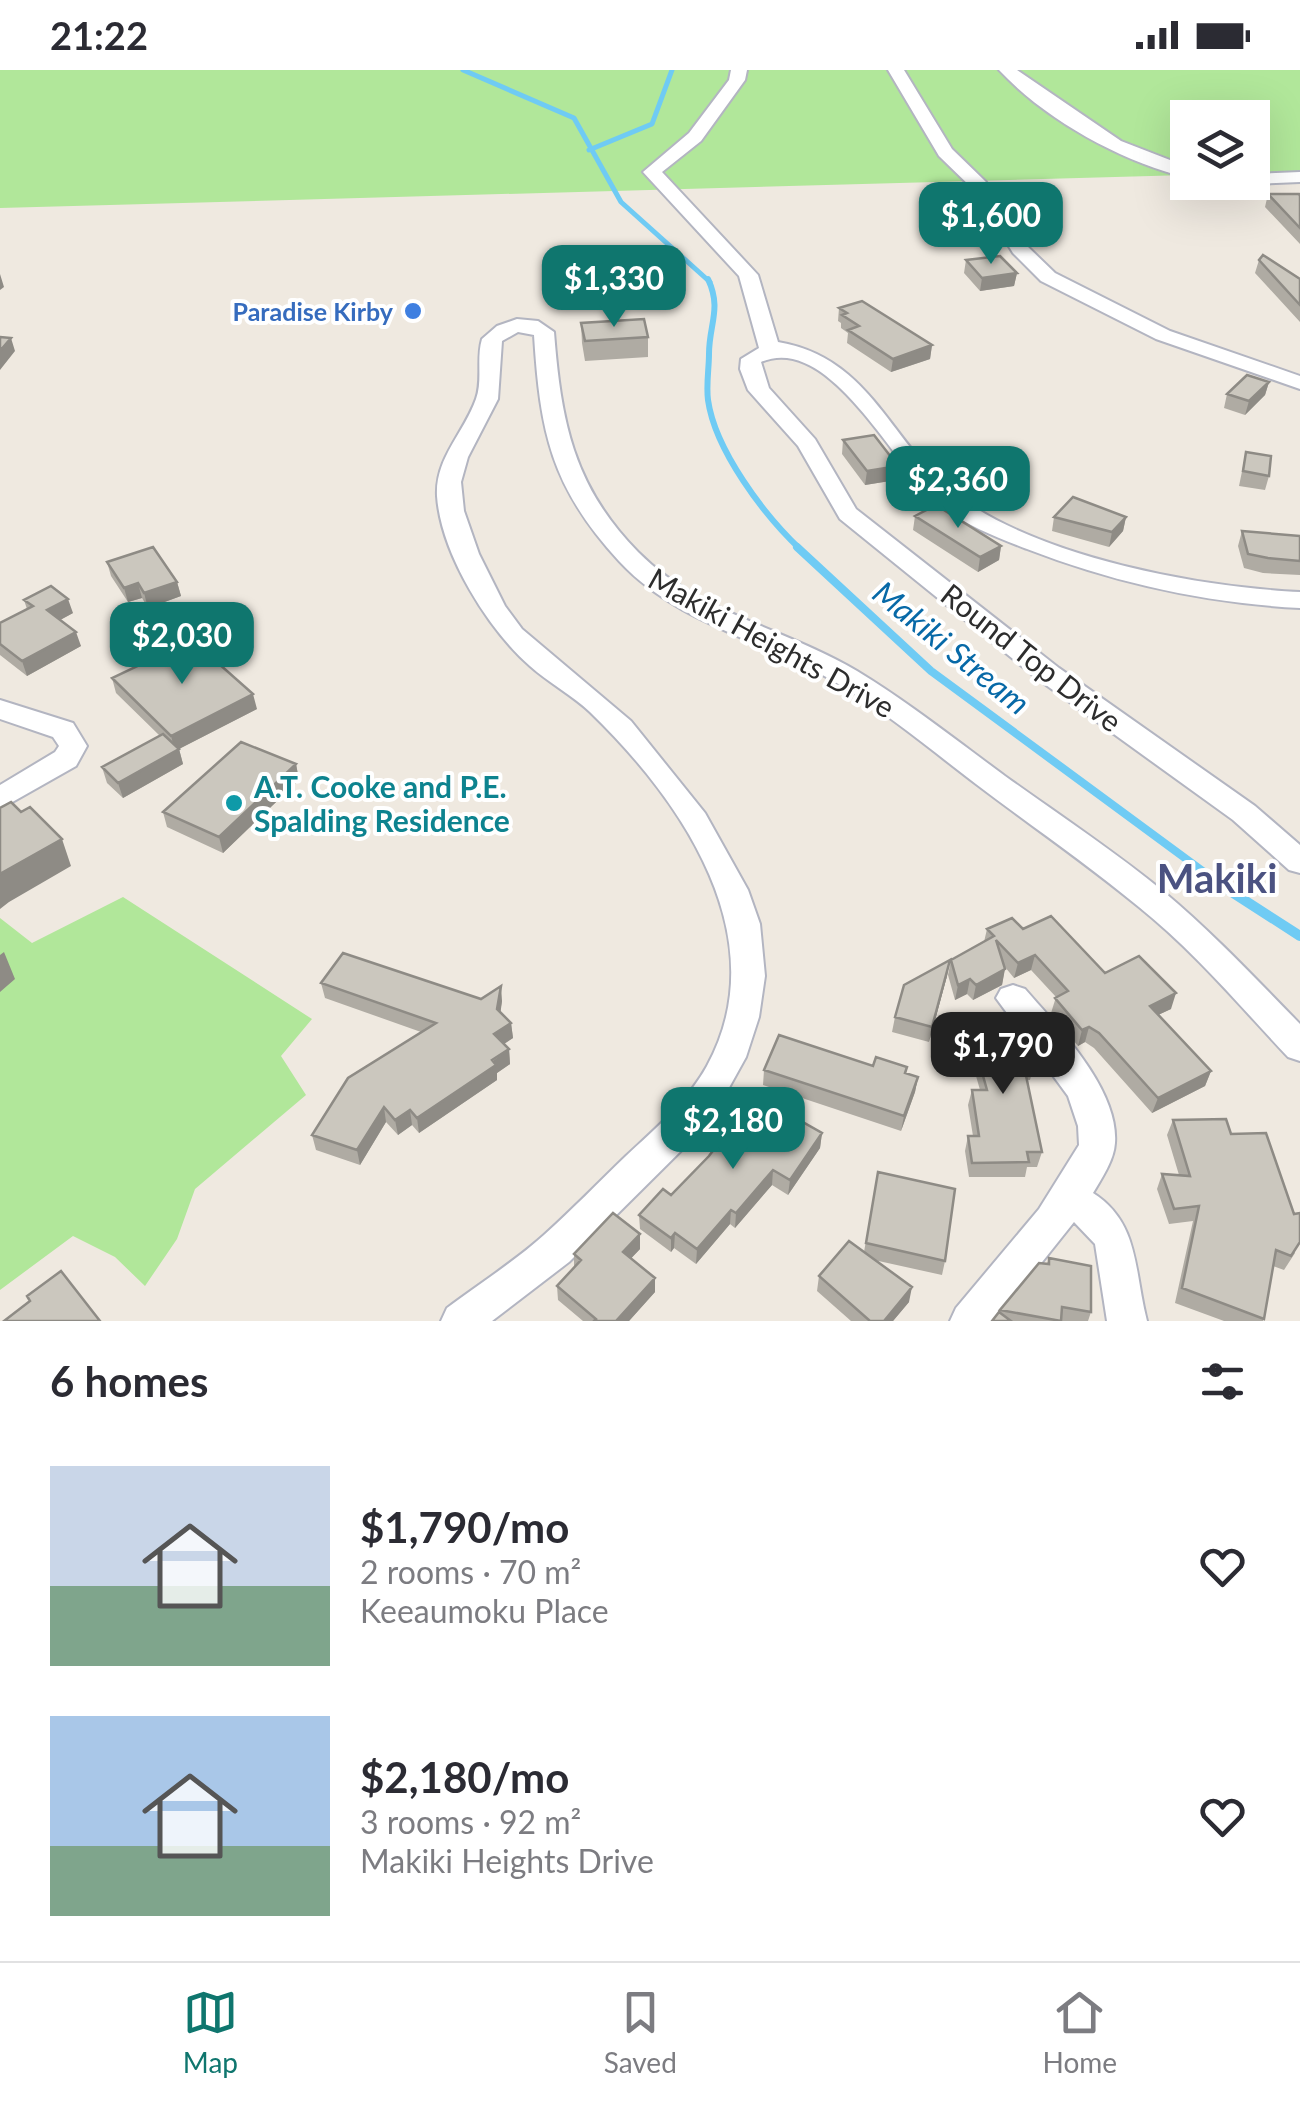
<!DOCTYPE html>
<html lang="en">
<head>
<meta charset="utf-8">
<style>
  body { margin:0; font-family:Lato,sans-serif; background:#f7f7f7; color:#2b2b33; height:100vh; display:flex; flex-direction:column; font-size:38px; white-space:nowrap }
  * { box-sizing:border-box; margin:0 }
  p { font-size:32px; color:#7c7c81 }
  .icon { flex:none; width:55px; height:55px; fill:none; stroke:currentColor; stroke-width:2; stroke-linecap:round; stroke-linejoin:round }
  .map { position:relative; height:1251px; overflow:hidden }
  .panel { display:flex; flex-direction:column; background:#fff; flex:1 }
  .panel>* { flex:none }
  .buttons { position:absolute; left:1170px; top:30px; display:grid; gap:20px }
  .buttons a { display:grid; place-items:center; width:100px; height:100px; border-radius:0px; background:#fff; box-shadow:0 10px 40px #0002; font-size:50px }
  .price { position:absolute; translate:-50% -85px; padding:0 22px; border-radius:20px; background:#0f766e; color:#fff; font-size:32px; line-height:65px; filter:drop-shadow(0 2px 5px #0008) }
  .price::after { content:''; position:absolute; left:50%; top:60px; width:30px; height:22px; margin-left:-15px; background:inherit; clip-path:polygon(0 0,100% 0,50% 100%) }
  .price.active { background:#222; color:#fff }
  ul { padding:0; list-style:none }
  li { display:flex; align-items:center; gap:30px; height:250px; padding:0 50px }
  li span { display:grid; place-items:center; flex:none; width:280px; height:200px; border-radius:0px; color:#555 }
  li>.icon { margin-inline-start:auto }
  span .icon { width:120px; height:120px; fill:#fffc; stroke-width:1 }
  li b { font-size:42px }
  h2 { display:flex; justify-content:space-between; align-items:center; height:120px; padding:0 50px; font-size:42px }
  .status { display:flex; justify-content:space-between; align-items:center; height:70px; padding:0 50px; background:#fff; direction:ltr }
  .status svg { height:28px; fill:currentColor }
  .tab-bar { display:flex; justify-content:space-around; align-items:center; height:140px; border-top:2px solid #e1e1e2; background:#fff; font-size:28px; color:#7c7c81 }
  .tab-bar a { display:grid; justify-items:center; gap:5px }
  .tab-bar .active { color:#0f766e }
  .map>svg:first-child { display:block }
</style>
</head>
<body>
<div class="status"><b>21:22</b><svg viewBox="0 0 49 12"><path d="M0 12V9h3v3zM5 12V6h3v6zM10 12V3h3v9zM15 12V0h3v12zM26 1h20v11H26zM47 4h2v5h-2z"/></svg></div>
<div class="map">
<svg width="1300" height="1251" viewBox="0 0 1300 1251">
  <rect width="100%" height="100%" fill="#efe9e0"/>
  <path fill="#b1e79a" d="M0,0H1300V101L1253,103L1252,48H1188L1187,105L0,138Z
    M123,827L312,949L281,986L306,1025L195,1119L177,1169L145,1216L115,1187L73,1166L0,1220V848L32,873Z"/>
  <g fill="none" stroke-linecap="round" stroke-linejoin="round">
    <path stroke="#6fcbf4" stroke-width="5" d="M463,0L574,48L621,132L710,212
      M589,80L652,54L672,0"/>
    <path stroke="#6fcbf4" stroke-width="6" d="M708,209C722,239 709,254 709,284C709,298 706,315 708,330C715,380 764,445 800,479"/>
    <path stroke="#6fcbf4" stroke-width="8" d="M797,477L931,601L1227,819"/>
    <path stroke="#6fcbf4" stroke-width="10" d="M1224,817L1300,866"/>
    <defs>
      <path id="minor" d="M731,0H747L745,10L701,71L662,102L758,205L778,272C873,288 890,375 958,426C1041,488 1199,517 1300,522V538C1205,533 1115,513 1027,479C996,467 964,455 939,434C893,396 830,262 761,292L769,318L815,369L856,439L1059,598L1255,736L1300,775V803L1289,800L1233,750L1039,610L840,449L798,376L748,320L740,299L741,289L759,278L739,206L643,102L689,63L729,10Z
        M888,0H904L952,79L986,112L1027,176L1055,203L1170,261L1300,306V319L1156,269L1041,211L1013,183L973,119L939,86Z
        M999,0H1017L1121,71L1188,97V108C1121,91 1047,51 999,0Z
        M1300,102V112L1252,114L1246,112H1252V104Z
        M517,249L538,251L554,262C561,351 573,416 638,482C698,543 785,558 857,601C908,632 956,670 1005,706C1058,744 1114,781 1164,822C1213,863 1256,909 1300,954V991L1288,987C1240,936 1194,881 1139,837C1087,794 1030,755 976,714C930,679 885,641 835,612C764,570 677,554 619,491C551,417 540,362 534,265L518,262L502,271L498,329L468,387L461,412L464,441L479,484L505,536L522,559L631,651L705,743L748,820L760,854L765,906L759,947L746,987L710,1052L569,1192L492,1251H441L447,1238C479,1214 514,1192 544,1165C572,1140 599,1112 626,1086C656,1058 687,1032 707,996C777,868 682,731 590,642C572,625 549,613 530,596C488,559 441,484 437,426C435,388 464,363 476,329C483,310 476,289 482,269L497,256Z
        M0,630L73,653L87,676L76,696L0,739V715L55,682L59,676L53,667L0,649Z
        M1013,915L1025,919C1057,956 1119,1019 1115,1073C1114,1090 1102,1108 1093,1123C1140,1153 1134,1202 1147,1251H1107L1095,1174L1074,1152L995,1251H950L956,1238L1039,1139L1079,1075L1078,1056L1068,1026L996,928L1001,919Z"/>
    </defs>
    <use href="#minor" stroke="#b3b5c1" stroke-width="4"/>
    <use href="#minor" fill="#fff" fill-rule="evenodd"/>
  </g>
  <path fill="#afaba3" d="M1268,124L1300,126V174L1265,137Z
    M966,190L1017,203L1014,216L980,221L964,203Z
    M1259,190L1300,209V252L1255,203Z
    M839,238L932,275L930,289L891,302L847,273L848,263L841,258V253L838,251Z
    M581,253L648,267V287L585,291L582,273Z
    M1269,312L1265,325L1245,345L1224,338L1227,324Z
    M843,370L896,410L865,415L842,384Z
    M1246,382L1269,406L1265,420L1239,416Z
    M915,446L1001,476L999,490L978,502L913,460Z
    M1054,447H1126L1123,461L1109,477L1052,461Z
    M1242,461L1300,466V505L1263,503L1244,498L1238,476Z
    M107,492L177,512L181,526L148,538L142,528L128,532L111,506Z
    M24,530L73,543L60,550L81,576L27,606L0,585V553L27,539Z
    M112,608L257,639L179,679L183,694L123,728L107,713L102,697L160,666L116,623Z
    M296,694L299,710L223,783L167,757L163,742Z
    M987,859H1023L1171,939L1158,945L1211,1001L1205,1016L1152,1043L1094,978L1085,972L1078,976L1051,943L1056,927L1031,900L1014,908L1005,897L1002,915L973,930L967,924L955,930L948,905L951,890L984,872Z
    M947,906L929,972L892,962L895,947Z
    M321,913L502,931L500,942L511,953L513,968L504,974L509,979L510,994L497,1003V1010L419,1063L412,1055L398,1065L386,1052L360,1095L316,1080L312,1065L421,962L325,928Z
    M969,956L1034,995L1030,1010H1027L1042,1082L1037,1097H1027L1025,1107H969L965,1081L968,1066H973L968,1035L972,1020H980L966,971Z
    M873,996L907,997L906,1003L918,1007L915,1022L901,1061L763,1015L764,1000Z
    M1173,1050L1231,1064L1295,1183L1284,1200L1273,1196L1263,1251H1224L1175,1233L1193,1151L1169,1154L1157,1119L1162,1104L1179,1105L1167,1065Z
    M822,1063L820,1078L788,1125L772,1115L735,1158L730,1154L696,1194L674,1178L671,1182L640,1159L639,1145L671,1125Z
    M878,1102L945,1191L942,1205L874,1190L909,1232L893,1251H851L817,1221L819,1206L864,1182Z
    M640,1164V1179L631,1188L655,1222L629,1251H583L558,1230L557,1216L574,1197V1184Z
    M1049,1188L1091,1242L1088,1251H992L1000,1240L1047,1194Z"/>
  <path fill="#8e8b85" d="M1017,203L1014,216L980,221L982,208Z
    M0,204L4,217L0,220Z
    M11,268L15,281L0,300V281Z
    M932,275L930,289L891,302L893,289Z
    M1269,312L1265,325L1245,345L1249,331Z
    M898,396L896,410L865,415L867,401Z
    M1126,447L1123,461L1109,477L1112,462Z
    M1001,476L999,490L978,502L980,487Z
    M177,512L181,526L148,538L144,523Z
    M138,513L142,528L128,532L124,518Z
    M68,529L73,543L51,555L47,540Z
    M76,562L81,576L27,606L22,591Z
    M253,624L257,639L175,681L171,666Z
    M179,679L183,694L123,728L118,713Z
    M296,694L299,710L223,783L219,767Z
    M62,769L71,796L9,832L0,839V804Z
    M4,882L15,909L0,922V885Z
    M1035,885L1031,900L1014,908L1018,893Z
    M950,890L947,906L929,972L932,957Z
    M1005,899L1002,915L973,930L976,915Z
    M970,909L967,924L955,930L958,915Z
    M501,916L502,931L499,954L497,939Z
    M1176,923L1171,939L1145,951L1150,936Z
    M511,953L513,968L496,979L494,964Z
    M1089,957L1085,972L1078,976L1082,960Z
    M509,979L510,994L497,1003V1010L419,1063L417,1048Z
    M1211,1001L1205,1016L1152,1043L1158,1028Z
    M918,1007L915,1022L901,1061L904,1046Z
    M384,1037L386,1052L360,1095L357,1080Z
    M410,1040L412,1055L398,1065L395,1050Z
    M822,1063L820,1078L788,1125L790,1110Z
    M773,1100L772,1115L735,1158L736,1143Z
    M731,1140L730,1154L696,1194L697,1179Z
    M675,1163L674,1178L671,1182V1168Z
    M640,1164V1179L623,1197V1182Z
    M655,1208V1222L629,1251H616Z
    M912,1217L909,1232L893,1251H884Z"/>
  <path fill="#cbc7be" stroke="#8e8b85" stroke-width="2.5" d="M1268,124H1299L1300,126V158Z
    M1263,185L1300,209V235L1259,190Z
    M1000,186L1017,203L982,208L966,190Z
    M862,231L932,275L893,289L848,260L859,256L842,245L847,243L839,238Z
    M644,249L648,267L585,271L581,253Z
    M0,267L11,268L0,281Z
    M1247,305L1269,312L1249,331L1227,324Z
    M874,365L898,396L867,401L843,370Z
    M1246,382L1271,386L1269,406L1243,401Z
    M1073,427L1126,447L1112,462L1054,447Z
    M936,435L1001,476L980,487L915,446Z
    M1242,461L1300,466V491L1268,488L1248,484Z
    M153,477L177,512L144,523L138,513L124,518L107,492Z
    M51,516L68,529L47,540L76,562L22,591L0,574V553L33,536L24,530Z
    M192,570L253,624L171,666L112,608Z
    M163,664L179,679L118,713L102,697Z
    M241,672L296,694L219,767L163,742Z
    M11,732L21,742L30,737L62,769L0,804V738Z
    M1051,846L1105,903L1139,886L1176,923L1150,936L1211,1001L1158,1028L1099,963L1089,957L1082,960L1055,928L1068,921L1035,885L1018,893L996,870L1005,899L976,915L970,909L958,915L951,890L994,866L987,859L1012,848L1023,859Z
    M343,883L481,929L501,916L497,939L511,953L494,964L509,979L492,990L496,995L417,1048L410,1040L395,1050L384,1037L357,1080L312,1065L348,1008L436,953L321,913Z
    M950,890L932,957L895,947L904,915Z
    M1021,953L1034,995L1024,996L1042,1082H1027L1029,1092L972,1093L968,1066H979L972,1020H987L969,956Z
    M779,965L873,996L876,987L907,997L905,1003L918,1007L904,1046L764,1000Z
    M755,1025L822,1063L790,1110L773,1100L736,1143L731,1140L697,1179L675,1163L671,1168L639,1145L663,1119L671,1125L709,1086Z
    M1226,1049L1231,1064L1266,1063L1294,1144L1300,1143V1172L1291,1186L1276,1180L1264,1249L1182,1218L1199,1136L1174,1139L1162,1104L1190,1106L1173,1050Z
    M878,1102L955,1119L945,1191L866,1173Z
    M613,1143L640,1164L623,1182L655,1208L616,1251H594L596,1249L557,1216L581,1190L574,1184Z
    M849,1171L912,1217L884,1251H870L819,1206Z
    M1049,1188L1091,1196V1242L1062,1237L1061,1251L1000,1240L1039,1193L1049,1194Z
    M61,1201L100,1251H4L30,1231L27,1226Z
    M999,1242L1011,1251H992Z"/>
  <circle fill="#3f7fe0" stroke="#fff" stroke-width="4" cx="413" cy="241" r="10"/>
  <circle fill="#0f9aa8" stroke="#fff" stroke-width="4" cx="234" cy="733" r="10"/>
  <g text-anchor="middle" dominant-baseline="central" stroke-width="8" stroke-linejoin="round" paint-order="stroke">
    <g font-size="25" font-weight="bold" fill="#366cbe" stroke="#fff" text-anchor="end">
      <text x="393" y="241">Paradise Kirby</text>
    </g>
    <g font-size="30" fill="#2d2d2d" stroke="#fff">
      <text transform="translate(772 572) rotate(29)">Makiki Heights Drive</text>
      <text transform="translate(1032 587) rotate(38)">Round Top Drive</text>
    </g>
    <g font-size="30" font-weight="bold" fill="#0d838f" stroke="#fff" text-anchor="start">
      <text x="254" y="716">A.T. Cooke and P.E.<tspan x="254" dy="34">Spalding Residence</tspan></text>
    </g>
    <g font-size="32" font-style="italic" fill="#0769a7" stroke="#fff">
      <text transform="translate(952 577) rotate(39)">Makiki Stream</text>
    </g>
    <g font-size="40" font-weight="bold" fill="#4b5281" stroke="#fff">
      <text x="1217" y="808">Makiki</text>
    </g>
  </g>
</svg>
<div class="buttons">
<a><svg class="icon" aria-label="layers" viewBox="0 0 24 24"><path d="M12 4l9 5-9 5-9-5zM3 14l9 5 9-5"/></svg></a>
</div>
<b class="price" style="left:991px;top:197px">$1,600</b>
<b class="price" style="left:614px;top:260px">$1,330</b>
<b class="price" style="left:958px;top:461px">$2,360</b>
<b class="price" style="left:182px;top:617px">$2,030</b>
<b class="price active" style="left:1003px;top:1027px">$1,790</b>
<b class="price" style="left:733px;top:1102px">$2,180</b>
</div>
<section class="panel">
<h2>6 homes<svg class="icon" aria-label="filters" viewBox="0 0 24 24"><path d="M4 7h16M4 17h16"/><circle cx="9" cy="7" r="2"/><circle cx="15" cy="17" r="2"/></svg></h2>
<ul>
<li><span style="background:linear-gradient(#c9d6e8 60%,#7fa58c 0)"><svg class="icon" aria-label="home" viewBox="0 0 24 24"><path d="M3 11l9-7 9 7M6 9v11h12V9"/></svg></span><div><b>$1,790/mo</b><p>2 rooms · 70 m²</p><p>Keeaumoku Place</p></div><svg class="icon" aria-label="heart" viewBox="0 0 24 24"><path d="M12 20l-8-8c-3-5 5-10 8-4 3-6 11-1 8 4z"/></svg></li>
<li><span style="background:linear-gradient(#a9c7e8 65%,#7fa58c 0)"><svg class="icon" aria-label="home" viewBox="0 0 24 24"><path d="M3 11l9-7 9 7M6 9v11h12V9"/></svg></span><div><b>$2,180/mo</b><p>3 rooms · 92 m²</p><p>Makiki Heights Drive</p></div><svg class="icon" aria-label="heart" viewBox="0 0 24 24"><path d="M12 20l-8-8c-3-5 5-10 8-4 3-6 11-1 8 4z"/></svg></li>
</ul>
</section>
<nav class="tab-bar">
<a class="active"><svg class="icon" aria-label="map" viewBox="0 0 24 24"><path d="M3 6l6-2 6 2 6-2v14l-6 2-6-2-6 2zM9 4v14M15 6v14"/></svg>Map</a>
<a><svg class="icon" aria-label="saved" viewBox="0 0 24 24"><path d="M7 4h10v16l-5-4-5 4z"/></svg>Saved</a>
<a><svg class="icon" aria-label="home" viewBox="0 0 24 24"><path d="M3 11l9-7 9 7M6 9v11h12V9"/></svg>Home</a>
</nav>
</body>
</html>
